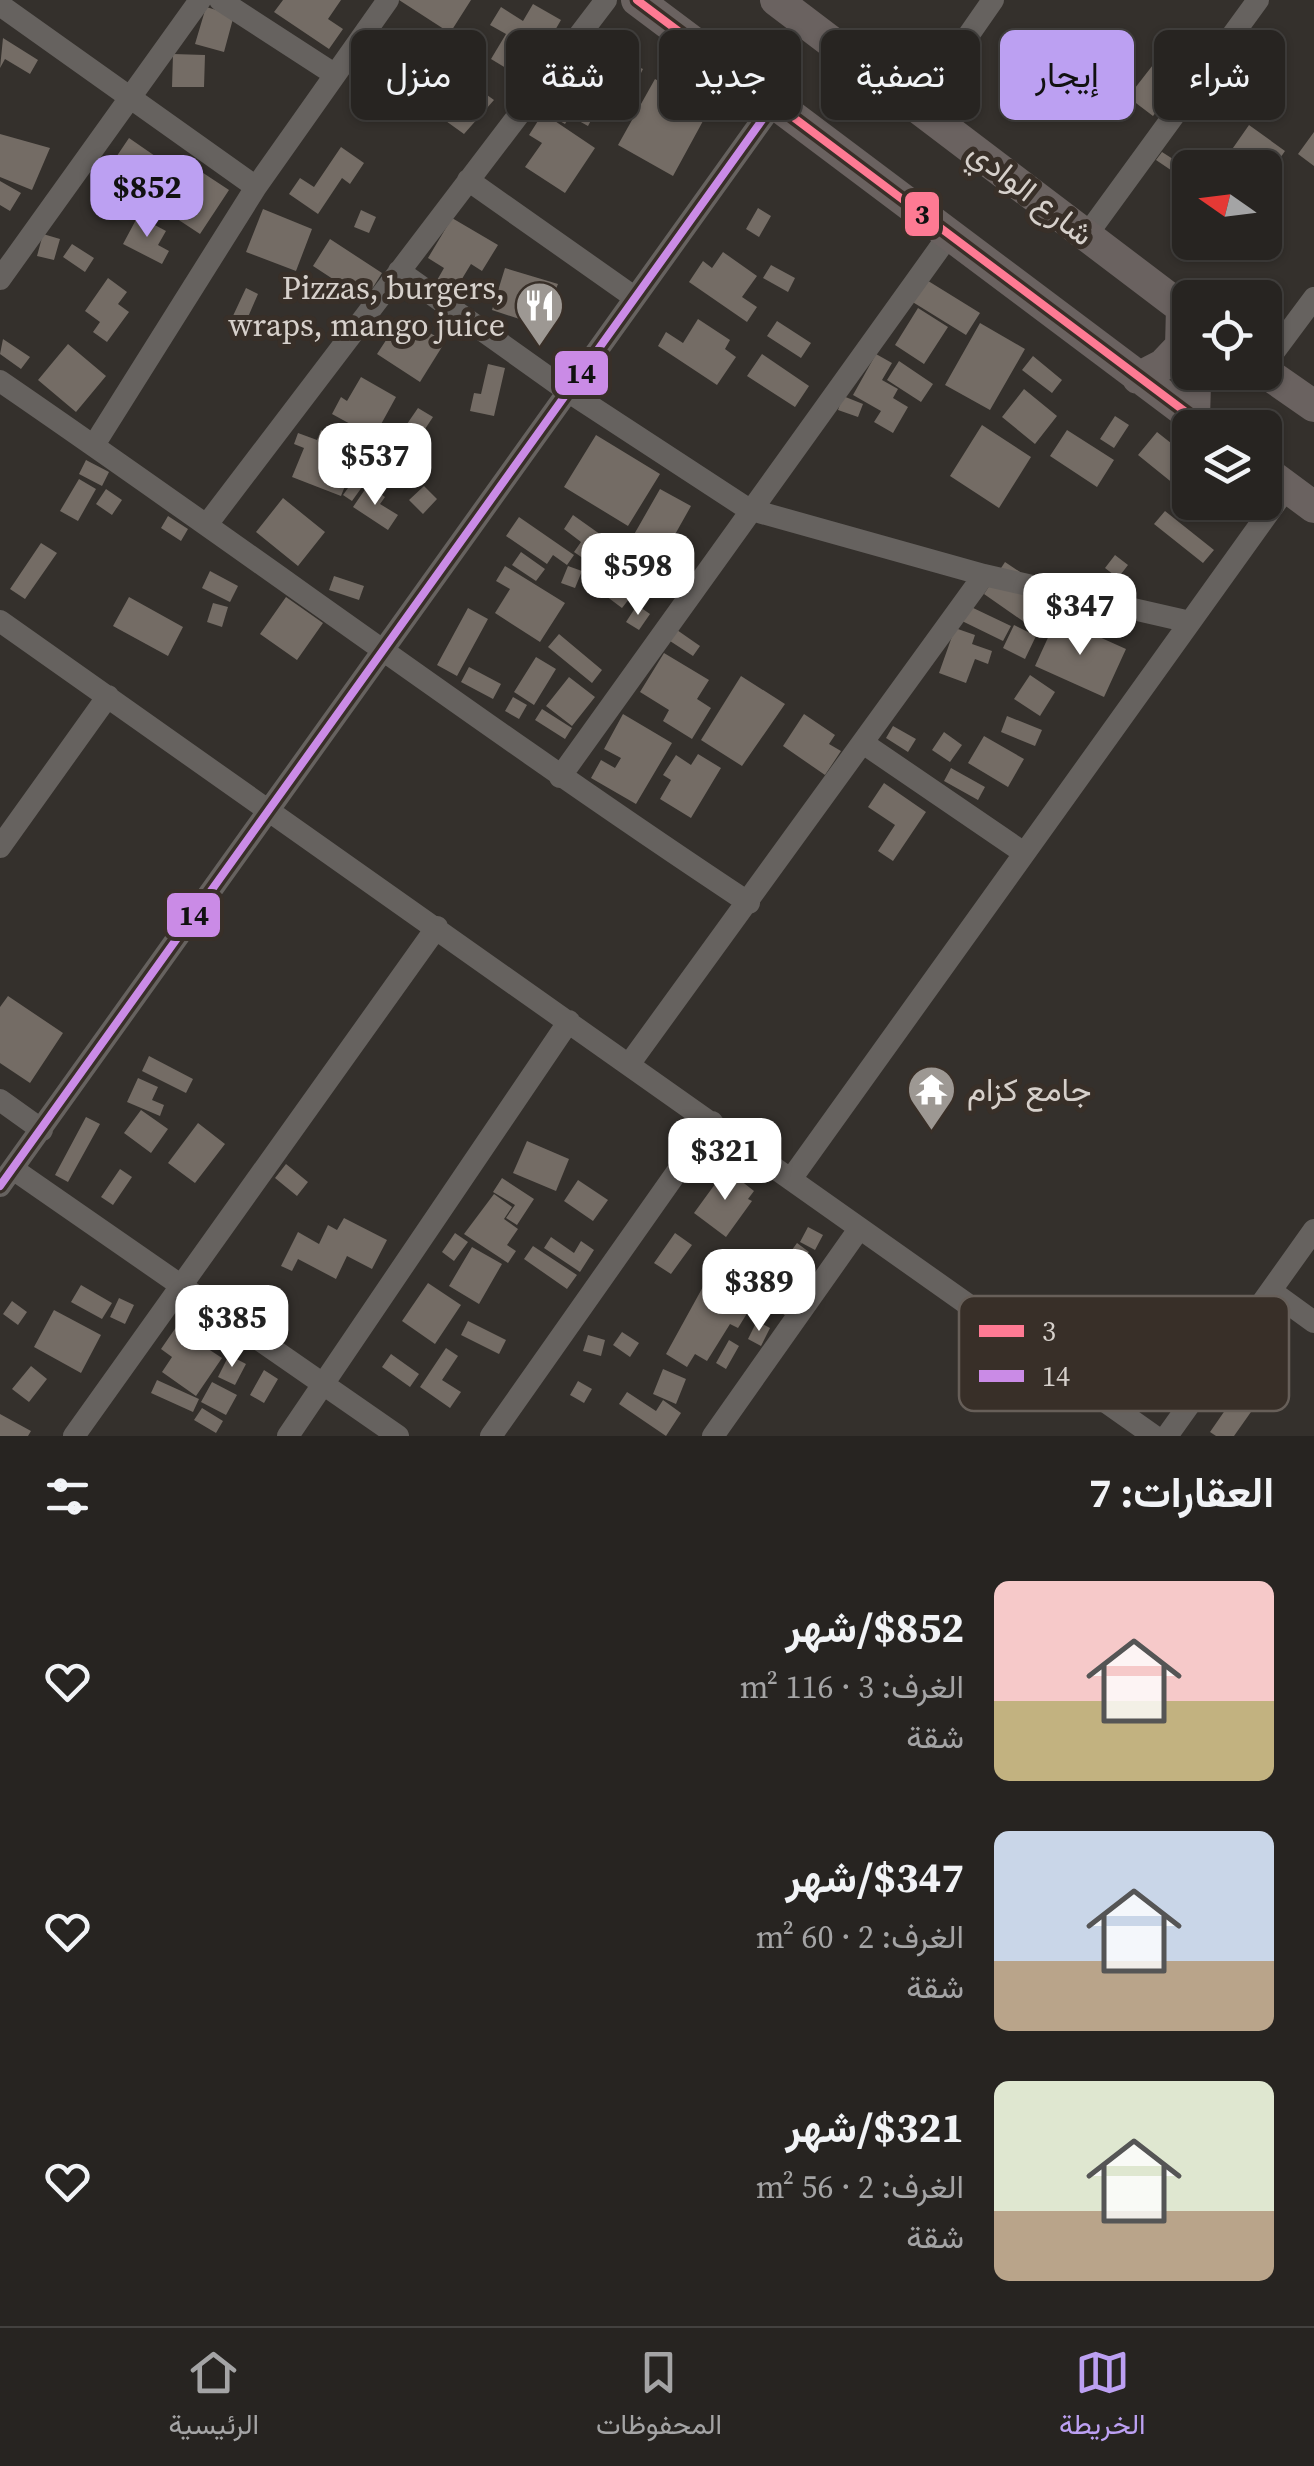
<!DOCTYPE html>
<html lang="ar">
<head>
<meta charset="utf-8">
<style>
  body { margin:0; font-family:"Source Serif 4",Vazirmatn,serif; background:#33302e; color:#f1f3f6; direction:rtl; height:100vh; display:flex; flex-direction:column; font-size:38px; white-space:nowrap }
  * { box-sizing:border-box; margin:0 }
  p { font-size:32px; color:#a4a4a5 }
  .icon { flex:none; width:55px; height:55px; fill:none; stroke:currentColor; stroke-width:2; stroke-linecap:round; stroke-linejoin:round }
  .map { position:relative; height:1436px; overflow:hidden; direction:ltr }
  .details { display:flex; flex-direction:column; background:#272421; flex:1 }
  .details>* { flex:none }
  .banner { position:absolute; left:30px; top:30px; width:1255px; height:90px; direction:rtl; display:flex; gap:20px }
  .needle { width:65px; rotate:284deg }
  .tools { position:absolute; left:1172px; top:150px; display:grid; gap:20px }
  .tools a { display:grid; place-items:center; width:110px; height:110px; border-radius:15px; background:#272421; box-shadow:0 2px 8px #0004,0 0 0 2px #43413f; font-size:50px }
  .price { position:absolute; translate:-50% -85px; padding:0 22px; border-radius:20px; background:#fff; color:#222; font-size:32px; line-height:65px; filter:drop-shadow(0 2px 5px #0008) }
  .price::after { content:''; position:absolute; left:50%; top:60px; width:30px; height:22px; margin-left:-15px; background:inherit; clip-path:polygon(0 0,100% 0,50% 100%) }
  .price.on { background:#bca0f2; color:#111 }
  ul { padding:0; list-style:none }
  li { display:flex; align-items:center; gap:30px; height:250px; padding:0 40px }
  li span { display:grid; place-items:center; flex:none; width:280px; height:200px; border-radius:15px; color:#555 }
  li>.icon { margin-inline-start:auto }
  span .icon { width:120px; height:120px; fill:#fffc; stroke-width:1 }
  li b { font-size:42px }
  h2 { display:flex; justify-content:space-between; align-items:center; height:120px; padding:0 40px; font-size:42px }
  .tag { padding:0 35px; border-radius:15px; background:#272421; box-shadow:0 2px 8px #0004,0 0 0 2px #43413f; font-size:35px; line-height:90px }
  .tag.on { background:#bca0f2; color:#111 }
  .menu { display:flex; justify-content:space-around; align-items:center; height:140px; border-top:2px solid #43413f; background:#272421; font-size:28px; color:#a4a4a5 }
  .menu a { display:grid; justify-items:center; gap:5px }
  .menu .on { color:#bca0f2 }
  .map>svg:first-child { display:block }
</style>
</head>
<body>
<div class="map">
<svg width="1314" height="1436" viewBox="0 0 1314 1436">
  <rect width="100%" height="100%" fill="#34302c"/>
  <path fill="#746c65" d="M283,0H341L328,19L343,29L329,49L274,12Z
    M399,0H471L450,33Z
    M533,4L561,20L526,80L491,59L506,34L490,25L501,7L523,21Z
    M206,7L234,15L224,52L195,44Z
    M3,38L38,60L30,74L5,59L0,68Z
    M579,40L643,69L631,93L603,79L590,103L598,107L588,126L570,116L565,124L549,115L579,58L571,55Z
    M1239,52L1263,65L1257,77L1233,64Z
    M173,54L205,55L204,87H172Z
    M1156,61L1181,80L1153,116L1128,97Z
    M451,69L494,100L464,134L425,106Z
    M655,79L677,91L670,103L703,121L673,176L618,145Z
    M543,113L595,148L565,193L525,167L542,143L529,135Z
    M1249,125L1285,151L1265,180V168H1219Z
    M1314,132V166L1298,154Z
    M0,134L50,148L32,190L0,177Z
    M129,138L168,165L143,201L104,175Z
    M341,147L364,163L350,184L342,178L318,214L289,194L300,178L314,187Z
    M1162,152L1190,170V183L1156,160Z
    M185,161L229,190L200,234L156,205Z
    M0,181L21,193L10,211L0,205Z
    M758,208L771,216L759,237L746,229Z
    M263,209L312,229L296,271L246,252Z
    M361,210L376,217L369,233L354,227Z
    M138,216L166,231L158,245L169,251L162,264L123,244Z
    M452,218L498,245L482,271L471,264L454,292L436,282L444,268L428,258Z
    M43,234L60,239L54,260L37,256Z
    M330,239L382,273L365,300L313,266Z
    M72,244L94,258L85,272L63,257Z
    M723,252L757,276L742,297L757,307L747,322L689,282L703,261L712,268Z
    M771,265L795,278L788,292L763,278Z
    M505,268L558,284L541,326L492,310Z
    M108,278L127,292L118,304L129,312L107,342L93,332L100,322L85,311Z
    M925,279L980,313L966,335L911,301Z
    M246,288L258,294L245,324L232,318Z
    M918,308L948,327L924,364L895,345Z
    M698,319L730,340L725,349L736,357L717,385L658,346L666,332L683,343Z
    M777,321L811,343L801,358L767,336Z
    M412,322L445,342L420,382L377,354L394,328L404,335Z
    M980,323L1025,349L990,410L945,385Z
    M3,339L30,357L21,369L0,354Z
    M68,344L106,376L76,412L38,380Z
    M762,354L809,386L795,407L747,376Z
    M876,354L892,363L882,380L898,389L893,398L908,407L893,433L874,422L881,411L853,395Z
    M1033,356L1062,380L1052,393L1022,370Z
    M899,361L933,384L921,402L887,380Z
    M488,364L505,368L494,416L470,411L474,393L481,394Z
    M361,377L396,397L374,437L332,414L341,397L347,401Z
    M1024,389L1057,416L1035,444L1002,417Z
    M843,396L863,404L858,417L838,410Z
    M418,408L433,417L413,447L398,437Z
    M1115,416L1129,425L1114,448L1100,439Z
    M982,425L1031,457L999,508L950,476Z
    M321,430L361,446L341,496L292,477L304,448L294,444L298,433L317,440Z
    M1067,430L1114,460L1097,487L1050,456Z
    M1157,432L1181,451L1174,460L1190,474L1185,493L1138,455Z
    M596,435L660,474L628,526L564,487Z
    M371,456L380,462L352,501L343,495Z
    M86,460L109,472L102,486L79,474Z
    M79,479L96,489L78,521L60,511Z
    M368,485L385,497L380,504L398,515L388,530L353,507Z
    M424,486L437,499L423,514L409,500Z
    M106,489L122,500L112,515L96,504Z
    M660,489L691,506L673,538L685,545L674,563L632,538Z
    M283,498L325,532L298,566L256,532Z
    M1165,511L1214,550L1203,563L1154,524Z
    M573,515L604,537L587,561L574,552L581,542L564,529Z
    M168,516L188,529L181,541L161,528Z
    M519,517L574,555L567,565L553,555L547,564L506,536Z
    M41,543L57,553L25,599L10,589Z
    M521,552L545,569L536,581L512,565Z
    M1115,555L1128,565L1118,578L1105,568Z
    M1005,562L1065,602L1043,635L984,594Z
    M505,566L565,603L540,642L495,613L510,589L496,581Z
    M568,566L582,571L575,588L561,583Z
    M667,569L684,578L677,592L660,583Z
    M210,571L238,586L230,602L202,588Z
    M609,575L633,594L622,608L598,590Z
    M334,576L364,586L359,600L329,590Z
    M129,597L183,627L168,656L113,626Z
    M286,597L323,623L297,660L260,634Z
    M213,603L228,607L222,627L207,622Z
    M637,605L650,614L639,630L626,622Z
    M969,606L1011,626L1003,641L962,621Z
    M468,608L488,619L457,676L437,665Z
    M1057,618L1126,649L1104,697L1035,666Z
    M1014,625L1036,636L1025,659L1003,648Z
    M955,628L975,635L972,644L992,651L988,664L975,659L966,683L939,673Z
    M677,630L700,646L693,656L670,641Z
    M559,634L602,670L592,683L548,647Z
    M664,653L709,680L697,699L711,708L692,739L663,721L669,710L640,692Z
    M536,657L556,669L534,705L514,692Z
    M469,667L501,684L493,699L461,682Z
    M1030,675L1055,692L1040,716L1014,699Z
    M741,676L785,704L742,766L701,740Z
    M569,677L595,697L572,726L546,706Z
    M513,697L527,705L519,719L505,711Z
    M542,709L572,728L565,739L535,720Z
    M623,714L672,743L636,804L591,778L601,760L615,768L621,758L604,749Z
    M804,714L835,735L829,744L841,751L825,775L783,746Z
    M1007,716L1042,730L1035,746L1001,732Z
    M893,726L916,739L908,752L886,738Z
    M944,732L962,745L950,762L932,750Z
    M984,736L1024,759L1008,787L968,763Z
    M698,754L721,768L691,818L660,799L671,780L663,775L676,755L691,765Z
    M951,768L985,787L978,800L944,781Z
    M884,783L926,812L893,861L878,851L895,825L868,807Z
    M8,996L63,1033L30,1083L0,1063V1007Z
    M149,1056L193,1079L186,1093L142,1071Z
    M138,1078L158,1087L152,1100L164,1105L160,1116L127,1102Z
    M141,1110L168,1129L151,1153L124,1133Z
    M86,1117L100,1124L68,1182L55,1175Z
    M198,1123L225,1144L195,1183L168,1163Z
    M527,1141L569,1159L556,1191L513,1173Z
    M286,1164L308,1182L297,1196L275,1178Z
    M120,1169L132,1177L113,1205L101,1197Z
    M726,1169L754,1191L748,1199L752,1201L726,1237L694,1213Z
    M502,1178L534,1199L517,1225L506,1218L515,1205L493,1192Z
    M578,1180L608,1200L593,1221L564,1201Z
    M494,1194L512,1207L504,1219L518,1229L507,1245L516,1251L508,1263L464,1234Z
    M344,1218L387,1240L372,1269L347,1256L336,1279L298,1259L292,1271L281,1266L298,1232L319,1244L328,1225L337,1230Z
    M808,1227L823,1235L815,1250L800,1242Z
    M455,1233L468,1242L454,1261L442,1252Z
    M675,1233L692,1245L671,1274L654,1263Z
    M551,1237L574,1253L581,1241L594,1250L580,1272L544,1248Z
    M797,1243L809,1252L797,1267L786,1258Z
    M533,1246L577,1275L567,1289L524,1259Z
    M472,1247L502,1264L479,1304L449,1286Z
    M731,1269L749,1280L755,1271L784,1288L794,1269L807,1276L797,1295L808,1302L797,1322L724,1280Z
    M710,1274L754,1302L738,1328L730,1324L707,1361L695,1354L687,1367L666,1354Z
    M428,1283L461,1305L435,1344L402,1321Z
    M81,1285L112,1303L102,1319L71,1302Z
    M119,1298L134,1305L125,1324L110,1317Z
    M12,1301L27,1312L18,1325L3,1314Z
    M54,1310L101,1335L81,1373L34,1347Z
    M181,1320L195,1329L190,1337L222,1358L196,1396L162,1372L172,1357L161,1349Z
    M468,1321L506,1340L499,1354L461,1335Z
    M757,1321L770,1328L761,1346L748,1339Z
    M622,1332L639,1343L630,1357L613,1345Z
    M588,1335L605,1340L601,1356L583,1351Z
    M729,1340L739,1346L726,1369L716,1363Z
    M446,1348L458,1356L442,1380L461,1392L450,1408L420,1387Z
    M391,1354L419,1374L410,1387L382,1367Z
    M229,1355L246,1364L235,1385L218,1377Z
    M31,1366L47,1379L29,1402L12,1389Z
    M663,1369L686,1379L676,1404L653,1394Z
    M264,1370L278,1379L264,1403L250,1395Z
    M1253,1370L1282,1390L1269,1409L1258,1402L1234,1436H1216L1210,1432Z
    M157,1380L199,1399L193,1412L151,1393Z
    M578,1381L592,1389L584,1403L570,1395Z
    M212,1382L237,1395L226,1415L201,1402Z
    M627,1392L656,1411L663,1400L681,1413L666,1436L619,1404Z
    M202,1408L223,1421L216,1433L194,1420Z
    M0,1414L31,1431L28,1436H0Z"/>
  <g fill="none" stroke-linecap="round" stroke-linejoin="round">
    <path stroke="#66625f" stroke-width="22" d="M220,0L334,74
      M0,5L256,187
      M920,105L993,0
      M468,180L634,297
      M1086,236L1258,0
      M399,271L566,390L748,509L984,575L1190,622
      M0,279L200,0
      M1265,364L1314,298
      M0,381C251,553 495,735 749,903
      M94,445L256,187L388,0
      M208,523L606,0
      M0,621L1154,1436
      M863,743L1024,853
      M560,777L949,235
      M0,847L108,696
      M630,1063L984,575
      M0,1100L42,1130
      M13,1169L398,1436
      M791,1179L1287,487
      M0,1186L775,102
      M1271,1291L1314,1322
      M74,1436L437,927
      M288,1436L569,1021
      M491,1436L712,1122
      M713,1436L859,1229
      M1167,1436L1314,1230"/>
    <path stroke="#6a6260" stroke-width="32" d="M637,0L1207,428
      M776,0L1190,314
      M1265,372L1314,406
      M1138,378L1163,365L1181,346L1182,308
      M1194,418L1195,384L1207,372
      M1265,471L1314,507"/>
    <defs>
      <path id="bus-1" d="M637,0L1207,428"/>
      <path id="bus-2" d="M0,1186L775,102"/>
    </defs>
    <use href="#bus-1" stroke="#382f28" stroke-width="15"/>
    <use href="#bus-2" stroke="#382f28" stroke-width="15"/>
    <use href="#bus-1" stroke="#fe7a93" stroke-width="8"/>
    <use href="#bus-2" stroke="#ca8be6" stroke-width="8"/>
  </g>
  <defs>
    <symbol id="restaurant-pin" viewBox="-11 -11 22 30"><path d="M0 17L-7.5 6A9.5 9.5 0 1 1 7.5 6Z" fill="#9d9893" stroke="#382f28"/><path d="M-5-6h1v4h1v-4h1v4h1v-4h1v5L-1.5 .5V6h-2V.5L-5-1ZM5-6V6H3V1.5H1.5Q1.5-4 5-6Z" fill="#fff"/></symbol>
    <symbol id="temple-pin" viewBox="-11 -11 22 30"><path d="M0 17L-7.5 6A9.5 9.5 0 1 1 7.5 6Z" fill="#9d9893" stroke="#382f28"/><path d="M0-6L5-2H3V0L6.5 2.5H4V6H1.5V3h-3V6H-4V2.5H-6.5L-3 0V-2H-5Z" fill="#fff"/></symbol>
  </defs>
  <g fill-rule="evenodd">
    <use href="#restaurant-pin" x="512" y="278" width="55" height="75"/>
    <use href="#temple-pin" x="904" y="1062" width="55" height="75"/>
  </g>
  <g text-anchor="middle" dominant-baseline="central" stroke-width="10" stroke-linejoin="round" paint-order="stroke">
    <g font-size="32" fill="#d6d0cb" stroke="#382f28">
      <text transform="translate(1031 193) rotate(38)">شارع الوادي</text>
    </g>
    <g font-size="32" fill="#d6d0cb" stroke="#382f28" text-anchor="end">
      <text x="505" y="288">Pizzas, burgers,<tspan x="505" dy="37">wraps, mango juice</tspan></text>
      <text x="967" y="1090" text-anchor="start">جامع كزام</text>
    </g>
  </g>
  <rect x="959" y="1296" width="330" height="115" rx="15" fill="#382f28" stroke="#675f59" stroke-width="2.5"/>
  <rect x="979" y="1325" width="45" height="12" fill="#fe7a93"/>
  <rect x="979" y="1370" width="45" height="12" fill="#ca8be6"/>
  <g font-size="28" fill="#d6d0cb">
    <text x="1042" y="1341">3</text>
    <text x="1042" y="1386">14</text>
  </g>
  <g stroke="#382f28" stroke-width="4">
    <rect x="903" y="190" width="38" height="48" rx="10" fill="#fe7a93"/>
    <rect x="553" y="349" width="57" height="48" rx="10" fill="#ca8be6"/>
    <rect x="165" y="891" width="57" height="48" rx="10" fill="#ca8be6"/>
  </g>
  <g font-size="28" text-anchor="middle" font-weight="bold" fill="#111">
    <text x="922" y="224">3</text>
    <text x="581" y="383">14</text>
    <text x="194" y="925">14</text>
  </g>
</svg>
<div class="tools">
<a><svg class="needle" viewBox="-14 -14 28 28"><path d="M0-13l5 13h-10z" fill="#e53935"/><path d="M0 13l5-13h-10z" fill="#a4a4a5"/></svg></a>
<a><svg class="icon" aria-label="locate" viewBox="0 0 24 24"><circle cx="12" cy="12" r="6"/><path d="M12 2v4M12 18v4M2 12h4M18 12h4"/></svg></a>
<a><svg class="icon" aria-label="layers" viewBox="0 0 24 24"><path d="M12 4l9 5-9 5-9-5zM3 14l9 5 9-5"/></svg></a>
</div>
<b class="price on" style="left:147px;top:240px">$852</b>
<b class="price" style="left:375px;top:508px">$537</b>
<b class="price" style="left:638px;top:618px">$598</b>
<b class="price" style="left:1080px;top:658px">$347</b>
<b class="price" style="left:725px;top:1203px">$321</b>
<b class="price" style="left:759px;top:1334px">$389</b>
<b class="price" style="left:232px;top:1370px">$385</b>
<div class="banner">
<a class="tag">شراء</a>
<a class="tag on">إيجار</a>
<a class="tag">تصفية</a>
<a class="tag">جديد</a>
<a class="tag">شقة</a>
<a class="tag">منزل</a>
</div>
</div>
<section class="details">
<h2>العقارات: 7<svg class="icon" aria-label="filters" viewBox="0 0 24 24"><path d="M4 7h16M4 17h16"/><circle cx="9" cy="7" r="2"/><circle cx="15" cy="17" r="2"/></svg></h2>
<ul>
<li><span style="background:linear-gradient(#f6c9c9 60%,#c2b280 0)"><svg class="icon" aria-label="home" viewBox="0 0 24 24"><path d="M3 11l9-7 9 7M6 9v11h12V9"/></svg></span><div><b>$852/شهر</b><p>الغرف: 3 · 116 m²</p><p>شقة</p></div><svg class="icon" aria-label="heart" viewBox="0 0 24 24"><path d="M12 20l-8-8c-3-5 5-10 8-4 3-6 11-1 8 4z"/></svg></li>
<li><span style="background:linear-gradient(#c9d6e8 65%,#b9a48a 0)"><svg class="icon" aria-label="home" viewBox="0 0 24 24"><path d="M3 11l9-7 9 7M6 9v11h12V9"/></svg></span><div><b>$347/شهر</b><p>الغرف: 2 · 60 m²</p><p>شقة</p></div><svg class="icon" aria-label="heart" viewBox="0 0 24 24"><path d="M12 20l-8-8c-3-5 5-10 8-4 3-6 11-1 8 4z"/></svg></li>
<li><span style="background:linear-gradient(#dfe7d0 65%,#b9a48a 0)"><svg class="icon" aria-label="home" viewBox="0 0 24 24"><path d="M3 11l9-7 9 7M6 9v11h12V9"/></svg></span><div><b>$321/شهر</b><p>الغرف: 2 · 56 m²</p><p>شقة</p></div><svg class="icon" aria-label="heart" viewBox="0 0 24 24"><path d="M12 20l-8-8c-3-5 5-10 8-4 3-6 11-1 8 4z"/></svg></li>
</ul>
</section>
<nav class="menu">
<a class="on"><svg class="icon" aria-label="map" viewBox="0 0 24 24"><path d="M3 6l6-2 6 2 6-2v14l-6 2-6-2-6 2zM9 4v14M15 6v14"/></svg>الخريطة</a>
<a><svg class="icon" aria-label="saved" viewBox="0 0 24 24"><path d="M7 4h10v16l-5-4-5 4z"/></svg>المحفوظات</a>
<a><svg class="icon" aria-label="home" viewBox="0 0 24 24"><path d="M3 11l9-7 9 7M6 9v11h12V9"/></svg>الرئيسية</a>
</nav>
</body>
</html>
